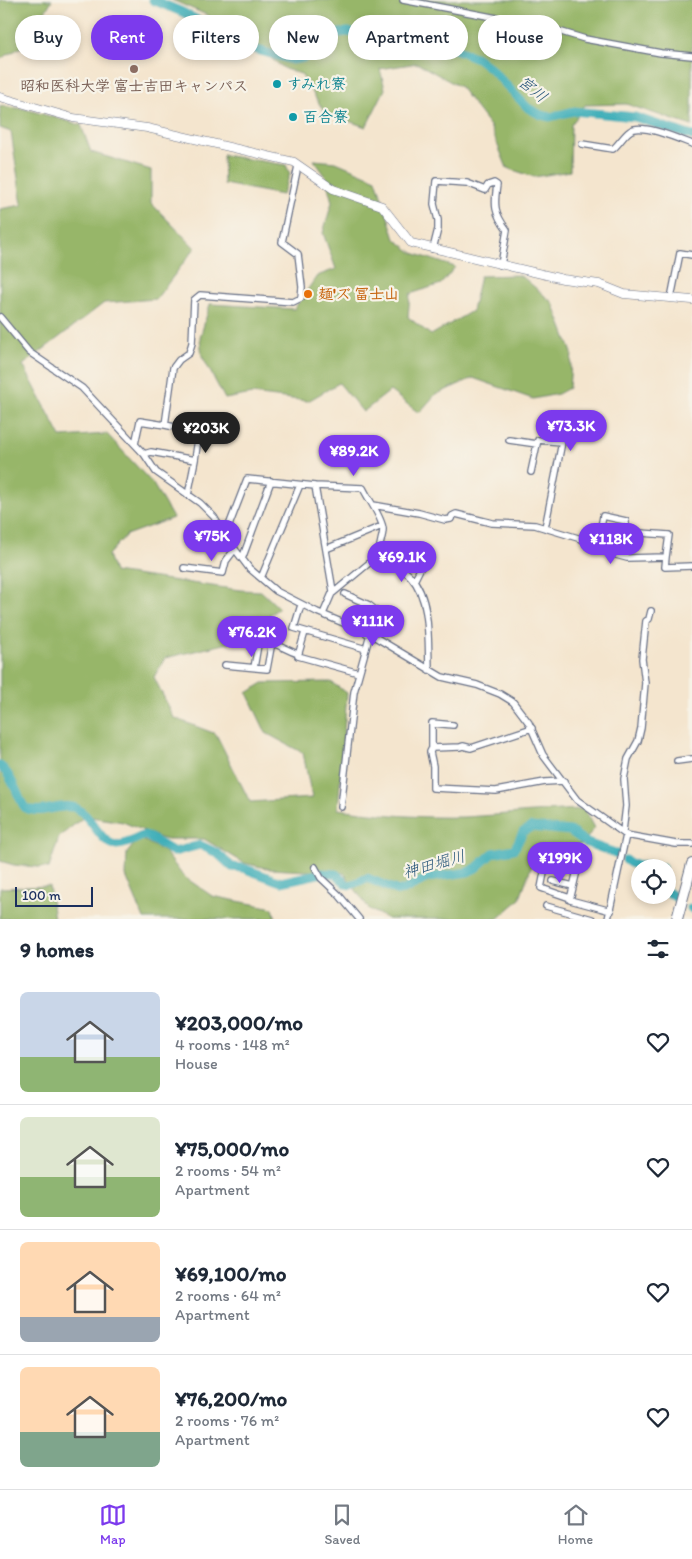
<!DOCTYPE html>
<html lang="en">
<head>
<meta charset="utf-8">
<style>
  body { margin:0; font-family:Itim,"Klee One",sans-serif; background:#f2f2f3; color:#1f2937; height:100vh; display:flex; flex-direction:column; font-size:19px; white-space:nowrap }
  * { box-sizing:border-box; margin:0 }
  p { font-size:16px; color:#747a83 }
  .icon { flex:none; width:28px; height:28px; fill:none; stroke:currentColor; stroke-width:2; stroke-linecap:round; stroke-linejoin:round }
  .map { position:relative; height:919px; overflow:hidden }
  .drawer { display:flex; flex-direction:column; background:#fff; flex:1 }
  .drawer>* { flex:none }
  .top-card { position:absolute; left:15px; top:15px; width:662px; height:45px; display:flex; gap:10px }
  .controls { position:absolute; left:631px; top:859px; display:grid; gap:10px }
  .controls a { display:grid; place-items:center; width:45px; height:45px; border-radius:50%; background:#fff; box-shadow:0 2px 8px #0003; font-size:25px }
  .scale { position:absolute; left:15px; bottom:12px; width:78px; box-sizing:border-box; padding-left:5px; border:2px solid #1b2f5e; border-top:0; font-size:14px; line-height:18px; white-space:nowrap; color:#1b2f5e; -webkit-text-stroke:4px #f7f3e8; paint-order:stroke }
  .price { position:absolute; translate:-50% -42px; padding:0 11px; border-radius:18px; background:#7c3aed; color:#fff; font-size:16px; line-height:32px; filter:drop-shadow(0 1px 2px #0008) }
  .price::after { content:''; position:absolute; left:50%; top:30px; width:15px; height:11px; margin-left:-8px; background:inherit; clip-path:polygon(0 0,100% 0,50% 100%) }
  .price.on { background:#222; color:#fff }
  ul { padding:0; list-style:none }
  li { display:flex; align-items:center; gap:15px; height:125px; padding:0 20px }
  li+li { border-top:1px solid #e0e1e3 }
  li span { display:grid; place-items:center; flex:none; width:140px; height:100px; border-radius:8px; color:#555 }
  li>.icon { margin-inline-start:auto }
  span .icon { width:60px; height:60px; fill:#fffc; stroke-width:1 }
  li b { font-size:21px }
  h2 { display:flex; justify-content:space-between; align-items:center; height:60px; padding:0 20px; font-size:21px }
  .pill { padding:0 18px; border-radius:22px; background:#fff; box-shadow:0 2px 8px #0003; font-size:18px; line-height:45px }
  .pill.on { background:#7c3aed; color:#fff }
  .tab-bar { display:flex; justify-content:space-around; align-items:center; height:70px; border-top:1px solid #e0e1e3; background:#fff; font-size:14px; color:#747a83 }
  .tab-bar a { display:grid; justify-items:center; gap:2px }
  .tab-bar .on { color:#7c3aed }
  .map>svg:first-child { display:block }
</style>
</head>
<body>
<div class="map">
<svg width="692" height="919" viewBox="0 0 692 919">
  <rect width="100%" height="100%" fill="#f7f3e8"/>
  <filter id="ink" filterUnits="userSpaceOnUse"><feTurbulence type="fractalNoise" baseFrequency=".02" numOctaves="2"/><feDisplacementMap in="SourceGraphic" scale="10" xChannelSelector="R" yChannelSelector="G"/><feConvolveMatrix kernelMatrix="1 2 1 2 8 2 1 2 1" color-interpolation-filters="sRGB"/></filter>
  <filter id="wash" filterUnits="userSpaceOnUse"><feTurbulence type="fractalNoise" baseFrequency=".0096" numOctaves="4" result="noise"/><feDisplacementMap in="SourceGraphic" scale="20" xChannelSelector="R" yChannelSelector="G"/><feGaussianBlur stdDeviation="1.12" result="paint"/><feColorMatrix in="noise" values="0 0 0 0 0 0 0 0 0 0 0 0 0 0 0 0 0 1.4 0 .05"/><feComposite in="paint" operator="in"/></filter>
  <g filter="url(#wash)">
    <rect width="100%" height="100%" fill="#f4e5ce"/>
    <path fill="#97b669" stroke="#597264" d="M0,0H52L25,45L0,59Z
      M172,0H692V126L626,104L585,105L571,125L570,171L534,177L507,168L490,126L460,87L417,63L380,69L385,89L366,127L325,113L301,74L285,69L253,44L207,15Z
      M0,106L25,109L81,125L91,152L151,170V203L195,248L156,299L104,303L23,365L61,437L107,434L153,484L173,518L126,535L108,555L114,572L240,590L261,591L279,608L233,642L165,658L154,677L174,718L216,734L250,802L312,798L303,753L266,733L247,693L263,683L331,682L347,693L338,809C380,815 422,818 464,817C504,815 544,810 584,809L594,828L583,844L536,854L519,900L497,919H388L369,909L344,873L270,869L244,863L204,839H163L123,822L85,816L59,837L49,868L14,865L0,861V209L22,205L11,132L0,128Z
      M223,155L286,165L290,174L282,195L224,184Z
      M314,160L336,162L376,179L395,239L413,253L455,267L441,284L410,294L408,317L431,335L472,311L480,276L518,275L524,278L553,303L572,353L569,388L558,394L533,399L473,378L435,395L419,413L390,391L363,412L339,383L308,401L252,394L225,399L202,356L200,338L210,304L294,309L317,276L336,269L323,233L332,202L325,175Z
      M139,838L165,852L183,876L212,896L273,908L276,919H144L126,876L127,853Z
      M49,886L54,919H0V888Z"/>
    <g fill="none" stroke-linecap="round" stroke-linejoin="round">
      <path stroke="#3fafb9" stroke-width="9" d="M153,0L182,12L254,49L292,60L303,58L312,53L319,40L325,35L348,32L365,36L393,51L408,52L434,47L455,49L477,58L490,68L528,108L541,115L550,117L574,111L635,117L692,136
        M0,766C14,776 20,805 26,808C41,816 61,802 76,808C91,815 100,843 116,845C125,846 137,838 145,835L174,852L200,845L217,853L232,867L243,868L281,882L322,873L336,874L346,884L351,885L367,878L398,891L404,890L428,878L468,872L476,868L493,853L514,849L517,844L523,832L531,827L570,831L587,843L618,854
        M626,860C639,871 648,862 662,868
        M668,892L675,897
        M691,908L692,909"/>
    </g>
  </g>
  <g filter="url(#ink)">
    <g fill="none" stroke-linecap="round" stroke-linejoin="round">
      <defs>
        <path id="street" d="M403,0L545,27L585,39L661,53L692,56
          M582,144L613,149C619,144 624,135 630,131C641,122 679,139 692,144
          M433,249L438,229V220L434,204L436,181L467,183L485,190L488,185L494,183L497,185C494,205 494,213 507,230L501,265
          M671,298L680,253L692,255
          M0,317L29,352L82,388L144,454L156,472L200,503L214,517L225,536L249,568L276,591L317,612L370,634L442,677L477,685L500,694L513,702L529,723L543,755L577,800L626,835L676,844H692
          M509,440L537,444L538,440L562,442L545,528
          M135,444L140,421L165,425L173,368L179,360L189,353L192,343L194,300L200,295L293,302L301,298L302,287L298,254L282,242L298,166
          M144,454L151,452L195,460L199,432L165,425
          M531,472L537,444
          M315,486L333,591L323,614
          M188,495L195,460
          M373,505L419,513L445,520L451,519L452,516L456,514L492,523L535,525L611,548L616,555L627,558L666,557L665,567L692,566
          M225,536L247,479L315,486L363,488C368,499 382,517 383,529C383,538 378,545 380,554C389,560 404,569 411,577C431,599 428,641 429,670
          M598,543L603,516L626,521V532L669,535L666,557
          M326,549L382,526
          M242,559L271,481
          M184,568L223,573L226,561L235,549
          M261,578L300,485
          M414,581L426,557
          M333,593L380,554
          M345,594L369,605L379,613L375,622L370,624L366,633
          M301,605L294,628L366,649
          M305,632L298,656L359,673
          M225,665L267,669L272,642
          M254,668L259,639C273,641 284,649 298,654
          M453,725L432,723V748L430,752L433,766V788L496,791L545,782L564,781
          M432,748L460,747L463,746L471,748L532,728
          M677,761L692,759
          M341,807L354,692L370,634
          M623,831L626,806L624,779L628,759L638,741L641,728L645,683L642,659L646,621L649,619L651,611
          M558,856L579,862L570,900L611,911
          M315,867L321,878L339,895L359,919
          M544,873L541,888L570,898
          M553,881L573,886
          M546,906L592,919
          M608,919L626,835"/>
        <path id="secondary" d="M0,97L73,118L147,128L294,162L333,189L382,206L411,243L563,279L599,284L624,294L692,300"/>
        <path id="highway" d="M677,919L692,864"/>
      </defs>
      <use href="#street" stroke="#676f85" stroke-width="8"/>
      <use href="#secondary" stroke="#676f85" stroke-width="9"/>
      <use href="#highway" stroke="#676f85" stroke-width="12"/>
      <use href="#street" stroke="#fff" stroke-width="5.5"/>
      <use href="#secondary" stroke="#fff" stroke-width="8"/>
      <use href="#highway" stroke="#fff" stroke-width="10"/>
    </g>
  </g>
  <circle fill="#8d6e63" stroke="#f7f3e8" stroke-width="2" cx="134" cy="69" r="5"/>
  <g fill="#0f9aa8" stroke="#f7f3e8" stroke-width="2">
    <circle cx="277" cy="84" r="5"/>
    <circle cx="293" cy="117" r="5"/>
  </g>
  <circle fill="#e8710a" stroke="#f7f3e8" stroke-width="2" cx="308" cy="294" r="5"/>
  <g text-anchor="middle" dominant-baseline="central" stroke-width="4.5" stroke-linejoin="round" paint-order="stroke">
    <g font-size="15" font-weight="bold" fill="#0d838f" stroke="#f7f3e8" text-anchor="start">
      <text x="287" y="84">すみれ寮</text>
      <text x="303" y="117">百合寮</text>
    </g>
    <g font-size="15" font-weight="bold" fill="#785e54" stroke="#f7f3e8">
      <text x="134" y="86">昭和医科大学 富士吉田キャンパス</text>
    </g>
    <g font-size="15" font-weight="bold" fill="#c56008" stroke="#f7f3e8" text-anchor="start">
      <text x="318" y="294">麺'ズ 冨士山</text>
    </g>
    <g font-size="16" font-style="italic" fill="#265579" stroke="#f7f3e8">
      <text transform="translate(533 89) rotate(39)">宮川</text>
      <text transform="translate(434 864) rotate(-16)">神田堀川</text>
    </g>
  </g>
</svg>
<div class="controls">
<a><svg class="icon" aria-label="locate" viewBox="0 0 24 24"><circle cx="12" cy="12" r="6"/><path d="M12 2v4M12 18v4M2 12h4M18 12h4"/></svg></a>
</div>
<div class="scale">100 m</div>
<b class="price" style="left:571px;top:452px">¥73.3K</b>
<b class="price on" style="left:206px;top:454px">¥203K</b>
<b class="price" style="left:354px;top:477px">¥89.2K</b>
<b class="price" style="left:212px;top:562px">¥75K</b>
<b class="price" style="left:611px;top:565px">¥118K</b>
<b class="price" style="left:402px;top:583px">¥69.1K</b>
<b class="price" style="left:373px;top:647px">¥111K</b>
<b class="price" style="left:252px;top:658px">¥76.2K</b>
<b class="price" style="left:560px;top:884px">¥199K</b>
<div class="top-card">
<a class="pill">Buy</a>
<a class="pill on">Rent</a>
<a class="pill">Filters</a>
<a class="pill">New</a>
<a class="pill">Apartment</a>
<a class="pill">House</a>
</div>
</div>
<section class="drawer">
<h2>9 homes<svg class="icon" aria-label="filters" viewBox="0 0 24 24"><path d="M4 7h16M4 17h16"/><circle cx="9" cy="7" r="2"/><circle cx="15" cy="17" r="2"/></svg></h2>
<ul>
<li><span style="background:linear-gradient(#c9d6e8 65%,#8fb573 0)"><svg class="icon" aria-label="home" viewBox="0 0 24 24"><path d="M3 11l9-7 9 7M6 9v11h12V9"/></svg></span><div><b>¥203,000/mo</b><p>4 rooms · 148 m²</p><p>House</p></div><svg class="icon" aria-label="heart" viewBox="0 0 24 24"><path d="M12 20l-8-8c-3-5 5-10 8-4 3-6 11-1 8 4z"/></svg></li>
<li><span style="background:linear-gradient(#dfe7d0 60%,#8fb573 0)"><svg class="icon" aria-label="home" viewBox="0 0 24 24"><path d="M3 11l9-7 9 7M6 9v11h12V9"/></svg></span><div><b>¥75,000/mo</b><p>2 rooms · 54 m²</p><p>Apartment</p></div><svg class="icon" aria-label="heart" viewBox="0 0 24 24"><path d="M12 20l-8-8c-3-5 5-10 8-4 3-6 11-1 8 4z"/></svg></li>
<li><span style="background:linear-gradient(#ffd9b3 75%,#9aa5b1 0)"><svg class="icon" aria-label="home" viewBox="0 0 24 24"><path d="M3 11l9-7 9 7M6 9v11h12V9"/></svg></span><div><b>¥69,100/mo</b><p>2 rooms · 64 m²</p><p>Apartment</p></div><svg class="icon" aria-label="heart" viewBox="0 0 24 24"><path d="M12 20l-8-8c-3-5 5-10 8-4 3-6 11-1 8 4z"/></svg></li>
<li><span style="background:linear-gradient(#ffd9b3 65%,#7fa58c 0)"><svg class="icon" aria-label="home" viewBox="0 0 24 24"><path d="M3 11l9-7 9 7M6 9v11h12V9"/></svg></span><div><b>¥76,200/mo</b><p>2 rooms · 76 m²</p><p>Apartment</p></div><svg class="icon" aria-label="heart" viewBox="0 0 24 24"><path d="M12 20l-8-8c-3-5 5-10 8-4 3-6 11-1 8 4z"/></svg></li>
</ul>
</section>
<nav class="tab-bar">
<a class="on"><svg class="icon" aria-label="map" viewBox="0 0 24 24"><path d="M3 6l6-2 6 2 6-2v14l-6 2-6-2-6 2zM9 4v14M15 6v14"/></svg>Map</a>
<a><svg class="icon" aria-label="saved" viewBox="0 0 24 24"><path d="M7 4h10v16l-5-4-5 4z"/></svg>Saved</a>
<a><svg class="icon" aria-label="home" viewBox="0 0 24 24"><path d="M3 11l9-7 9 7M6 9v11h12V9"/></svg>Home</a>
</nav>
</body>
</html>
